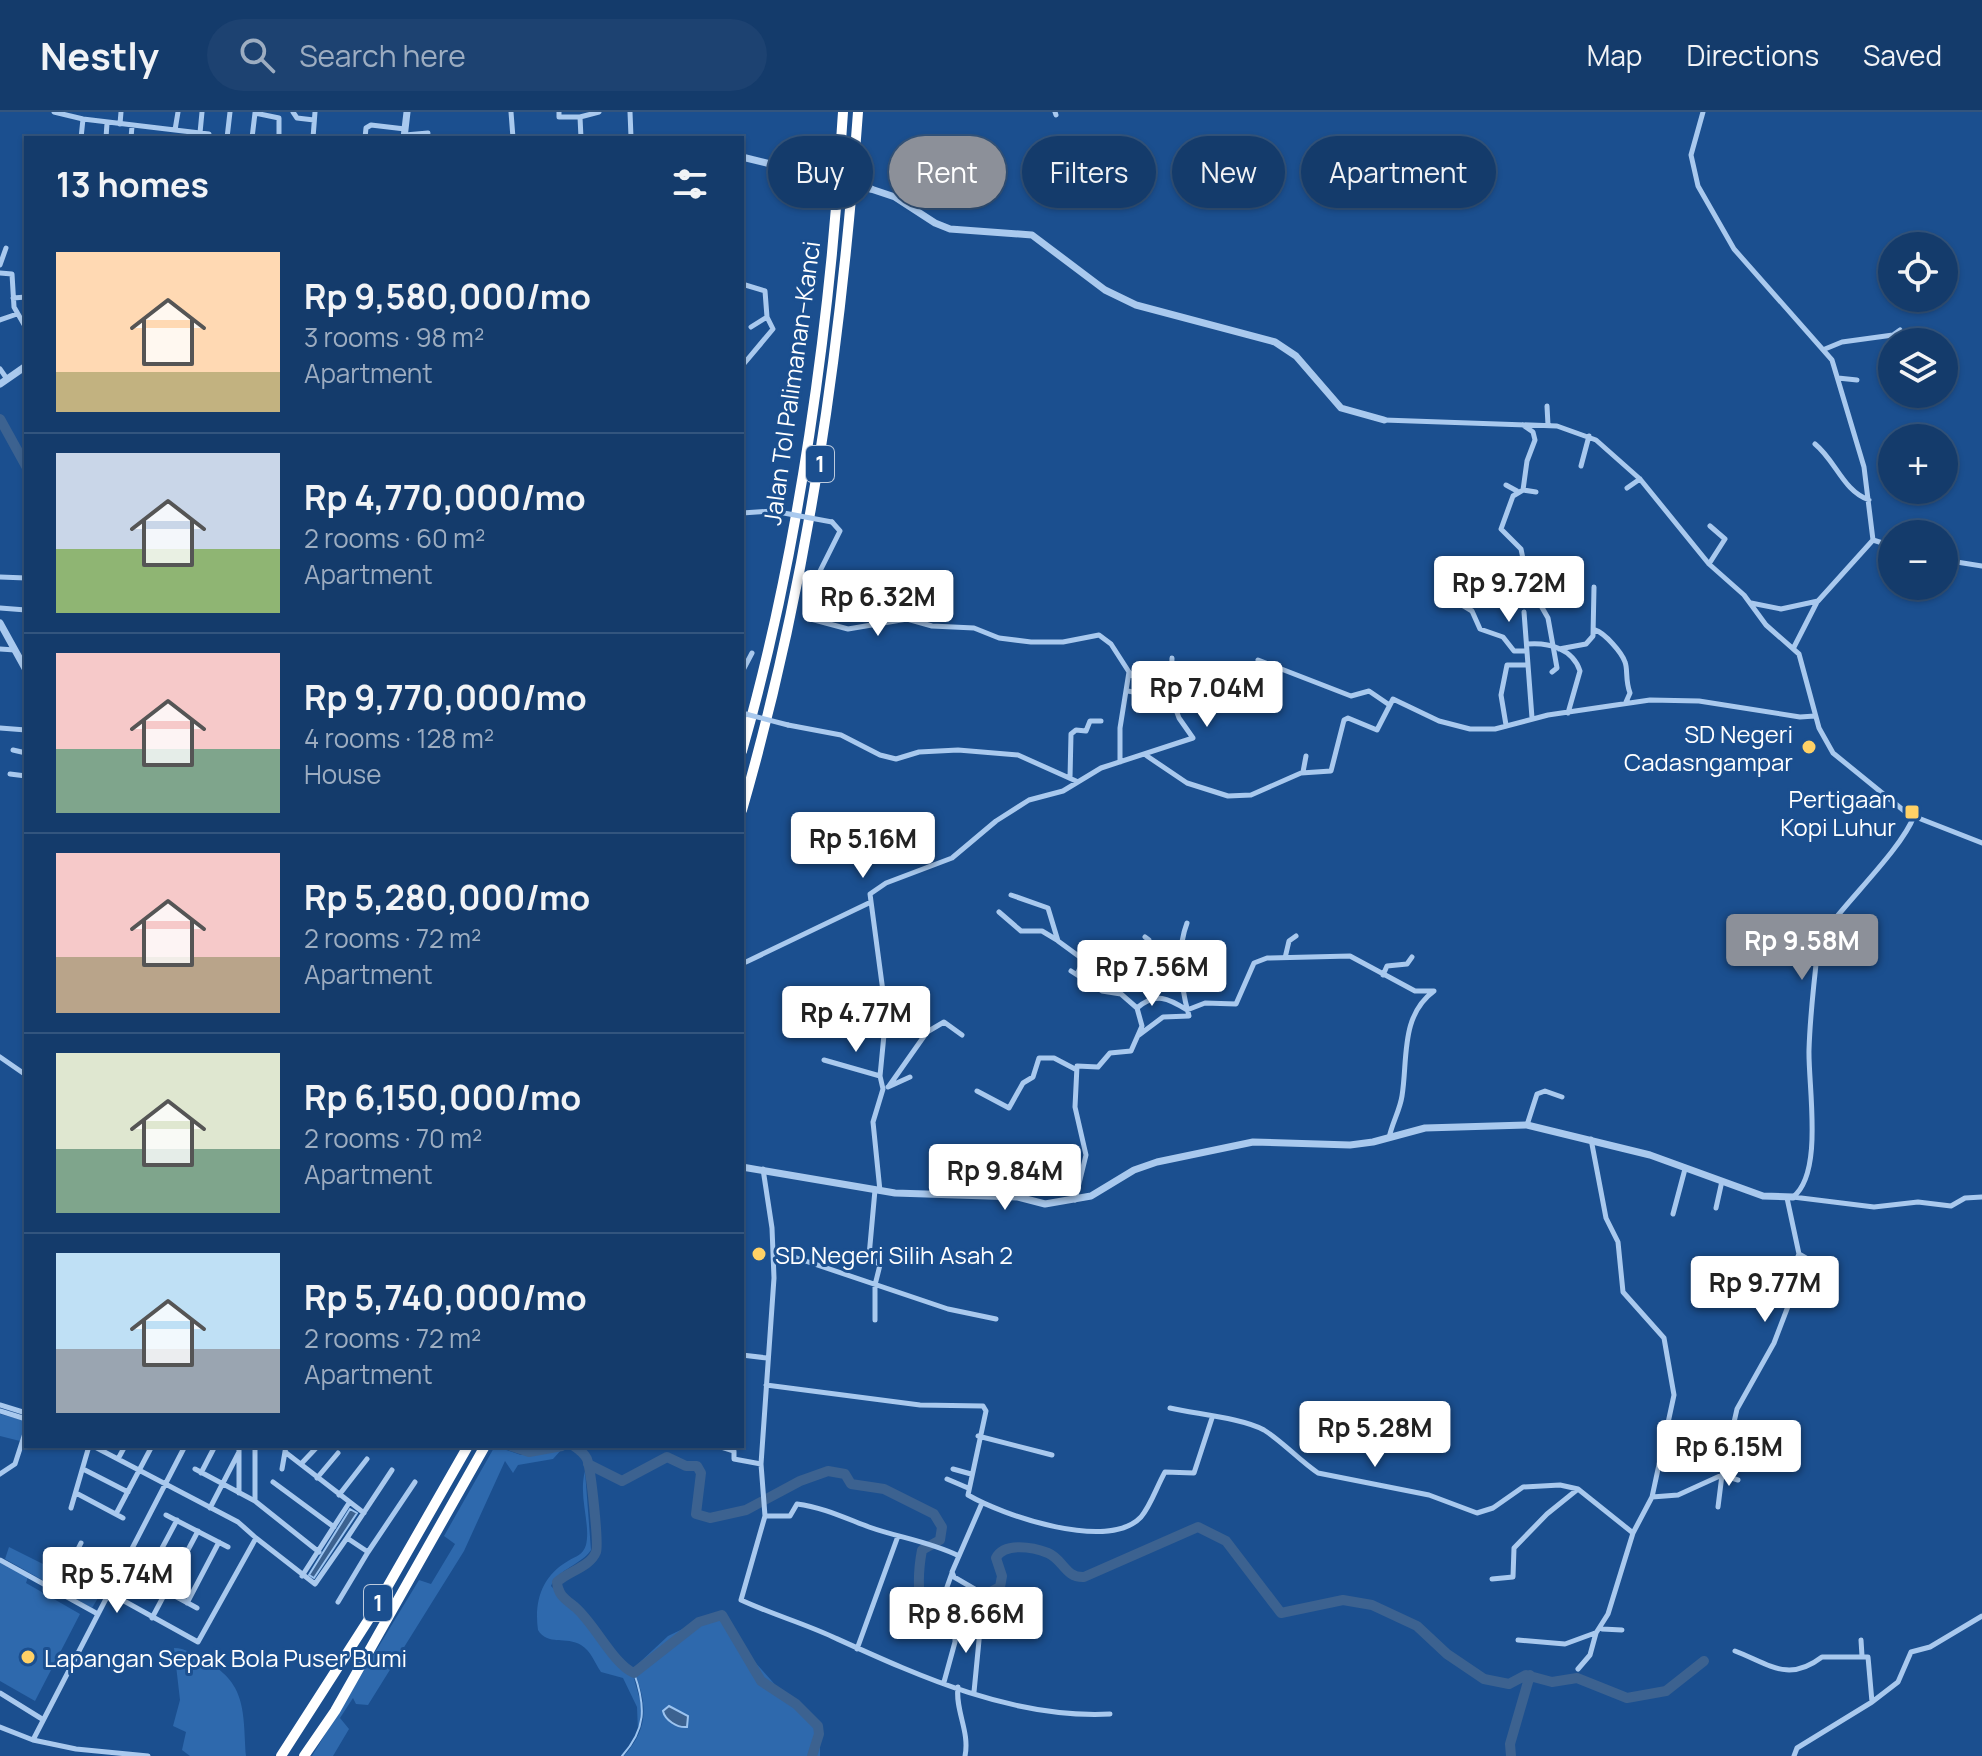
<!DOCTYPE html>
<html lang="en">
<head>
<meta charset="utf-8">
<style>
  body { margin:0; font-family:Manrope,sans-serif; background:#1d4271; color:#f1f3f6; height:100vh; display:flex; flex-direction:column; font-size:30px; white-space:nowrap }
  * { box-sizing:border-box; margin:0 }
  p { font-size:26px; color:#9dadc1 }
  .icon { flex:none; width:44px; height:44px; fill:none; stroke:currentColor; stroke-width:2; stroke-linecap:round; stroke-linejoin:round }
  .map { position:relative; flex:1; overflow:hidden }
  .panel { position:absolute; left:24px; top:24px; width:720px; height:1312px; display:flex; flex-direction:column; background:#143b6b; border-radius:0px; box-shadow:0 2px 6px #0004,0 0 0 2px #33557e }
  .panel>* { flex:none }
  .hud { position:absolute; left:768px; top:24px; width:760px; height:72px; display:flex; gap:16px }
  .fabs { position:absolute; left:1878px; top:120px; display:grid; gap:16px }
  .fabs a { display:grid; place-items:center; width:80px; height:80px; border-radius:50%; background:#143b6b; box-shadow:0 2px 6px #0004,0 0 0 2px #33557e; font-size:40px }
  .price { position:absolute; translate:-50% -68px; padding:0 18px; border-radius:8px; background:#fff; color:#222; font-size:26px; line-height:52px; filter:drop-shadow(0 2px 4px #0008) }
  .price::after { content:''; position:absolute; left:50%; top:48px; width:24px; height:18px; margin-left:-12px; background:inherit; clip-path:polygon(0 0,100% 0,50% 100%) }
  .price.selected { background:#8c9099; color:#fff }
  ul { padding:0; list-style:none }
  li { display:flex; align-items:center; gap:24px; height:200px; padding:0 32px }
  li+li { border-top:2px solid #33557e }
  li span { display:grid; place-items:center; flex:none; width:224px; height:160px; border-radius:0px; color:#555 }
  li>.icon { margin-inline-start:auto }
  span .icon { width:96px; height:96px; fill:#fffc; stroke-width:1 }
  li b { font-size:34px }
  h2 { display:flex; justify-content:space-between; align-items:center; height:96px; padding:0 32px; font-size:34px }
  .pill { padding:0 28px; border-radius:36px; background:#143b6b; box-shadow:0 2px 6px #0004,0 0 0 2px #33557e; font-size:28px; line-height:72px }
  .pill.selected { background:#8c9099; color:#fff }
  header { display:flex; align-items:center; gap:48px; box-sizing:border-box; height:112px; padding:0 40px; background:#143b6b; border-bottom:2px solid #33557e }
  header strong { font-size:38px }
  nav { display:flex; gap:44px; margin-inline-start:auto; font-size:28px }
  .search { width:560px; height:72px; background:#1d4271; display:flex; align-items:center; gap:20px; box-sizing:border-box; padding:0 28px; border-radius:44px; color:#9dadc1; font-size:30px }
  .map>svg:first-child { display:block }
</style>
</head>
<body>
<header>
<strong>Nestly</strong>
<div class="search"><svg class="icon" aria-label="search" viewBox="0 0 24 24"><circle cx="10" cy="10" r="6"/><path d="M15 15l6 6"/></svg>Search here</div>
<nav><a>Map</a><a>Directions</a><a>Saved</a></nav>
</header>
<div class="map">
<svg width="1982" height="1644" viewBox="0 0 1982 1644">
  <rect width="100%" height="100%" fill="#1b4f8f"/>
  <path fill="#2e69ad" d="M0,1302L26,1309L20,1329L0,1324Z
    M495,1334L521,1343L562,1337L553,1347L518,1353L513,1361L505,1349L464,1439L368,1593L356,1592L353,1586L340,1606L349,1617L333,1644H312L419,1468L431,1472L455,1432L444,1424Z
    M585,1359L591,1438C581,1453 558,1457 551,1474L590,1513L619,1554L633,1563L642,1595L638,1619L637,1595L623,1566L601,1560C594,1550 592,1540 581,1533C567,1524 547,1534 538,1518C534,1489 542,1464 568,1449C576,1444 583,1443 586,1433C591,1412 578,1385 585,1359Z
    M9,1435L101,1481L92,1496L5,1447Z
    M0,1450L28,1465L26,1471L80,1502L35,1589L0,1569Z
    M720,1499L738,1531L820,1623V1644H624C647,1618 648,1596 636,1564L641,1558L639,1551L668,1524Z
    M174,1536C185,1536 193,1542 203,1547C247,1571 243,1598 246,1644H190L182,1638L186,1620L173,1614L180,1588Z"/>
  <path fill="#3c6290" stroke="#9cc4f0" stroke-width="2" d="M350,1397L357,1401L314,1466L309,1463Z
    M669,1594L688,1604L687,1615C677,1616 665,1608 663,1599Z"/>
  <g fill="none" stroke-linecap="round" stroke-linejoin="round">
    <path stroke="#9cc4f0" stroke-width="2" d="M622,1644C646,1617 646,1595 634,1561"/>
    <path stroke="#3c6290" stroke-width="10" d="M0,307L26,354
      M511,1334L529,1340L562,1334
      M574,1334C580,1338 584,1341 587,1347C591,1357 599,1433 596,1440C590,1455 569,1459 557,1470C558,1483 565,1487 575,1495C595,1512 613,1552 634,1561L699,1510L722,1503L761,1569L796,1592L818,1614L819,1622L812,1644
      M588,1352L622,1369L667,1345L686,1354H697L701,1361L696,1402L710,1406L746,1398L800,1369L828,1359L845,1362L851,1372L884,1377L934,1402L942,1415L940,1428L922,1438C918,1459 915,1496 932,1512L953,1509L972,1490L1000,1475L1002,1464L996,1446C1004,1430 1033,1435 1048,1441C1063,1447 1065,1466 1084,1465L1198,1415L1226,1429L1281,1501L1343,1488L1372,1493L1417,1514L1447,1542L1484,1567L1509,1572L1526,1563L1552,1570L1577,1566L1627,1586L1666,1579L1704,1549
      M1511,1644L1510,1632L1530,1563"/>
    <path stroke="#a9c9ee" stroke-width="5" d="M54,0L83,7L200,21L202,0
      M293,0L297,6L314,8
      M511,0L513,26
      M559,0V5H580
      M630,0L631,25
      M1055,0L1056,3
      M1703,0L1691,43L1698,74L1734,137L1832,248L1864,355L1873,428L1818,489L1781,497L1751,491
      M255,1L279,6V26
      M120,12L121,0
      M175,18L178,0
      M200,21L209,22
      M405,23L428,21
      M81,26L83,7
      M106,26L107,11
      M131,26L132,14
      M227,26L230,0
      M252,26L255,1
      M313,26L315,0
      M365,26L366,16L371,13L405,17
      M581,26L580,5L599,0
      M0,153L6,136
      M0,161L12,162L14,195L26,216
      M742,172L765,179L767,205L773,217L742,254
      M13,186L26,185
      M0,208L17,202
      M751,215L767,205
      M1825,237L1842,230L1893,223L1900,218
      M0,257L7,267
      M1838,266L1857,268
      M1547,294L1548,313
      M1384,308L1557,314L1596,328L1640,367L1709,452L1744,483L1766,513L1799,542L1819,616L1833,641L1908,702L1982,731
      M1523,313L1533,320L1535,328L1527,349L1523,378L1513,384L1501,417L1521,437L1528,471L1548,506L1557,556L1552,560
      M1815,332C1836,349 1843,379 1869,388
      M1581,354L1589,324
      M1506,373L1517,379
      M1627,376L1640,367
      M1523,378L1536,380
      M742,401L773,399
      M832,410L840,419L810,479L807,506L848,517L907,507L932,514L974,516L999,526L1031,530H1063L1099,523L1111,532L1129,560L1120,616V650
      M1873,428L1892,434
      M1944,448L1982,454
      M1709,452L1725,427L1710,414
      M0,465L26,466
      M1457,490L1472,499L1480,517L1503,525L1514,539H1527
      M0,496L26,498
      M1524,500L1532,606
      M1595,518C1605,521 1622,541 1625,550C1628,557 1625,568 1630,581L1626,590
      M1527,532C1549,530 1573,537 1580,559L1568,601
      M1794,535L1817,490
      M0,537L15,538
      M1559,537L1586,532L1593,524L1594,475
      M1258,548L1351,584L1369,579L1388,592
      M742,560L752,541
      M1130,561L1139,570
      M1128,579L1138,581
      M788,613L841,623L880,643L896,647L919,640L958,638L1018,643L1076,669
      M1506,613L1501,583L1507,553H1528
      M0,616L26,618
      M13,638L26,641
      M1147,644L1187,671L1228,684L1251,683L1301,661L1331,659L1344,608L1348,606L1377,618L1393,587L1439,609L1470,617H1495L1548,603L1650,588L1699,589L1800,605L1815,604
      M1303,660L1306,644
      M10,662L26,664
      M1070,666L1071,622L1076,618L1086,619L1090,609H1101
      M1914,704C1899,744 1821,812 1818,835C1814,869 1810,904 1809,938C1808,974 1824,1061 1793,1085L1874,1095L1918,1090L1951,1094L1965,1086L1982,1085
      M1011,783L1048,796L1058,829L1084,848L1077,862
      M999,800L1021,819H1042L1057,828
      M1145,825L1149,828L1148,852L1181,862
      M1285,846L1289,829L1296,824
      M746,850L871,790
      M1071,859L1102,879L1121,882L1137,896
      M1383,863L1387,854L1407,852L1412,845
      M1139,923L1163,905L1189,904C1181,875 1176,840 1187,811
      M0,945L26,963
      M824,948L880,964
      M889,974L927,920L944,910L962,923
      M888,975L910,965
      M977,979L1009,996L1023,971L1033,965L1039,946H1054L1075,957
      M1527,1013L1537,982L1545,979L1562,985
      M763,1057L772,1116L774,1166L761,1352L765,1404L741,1488C771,1502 803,1511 833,1525C919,1564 1012,1607 1110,1602
      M875,1078L869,1144L880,1153L875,1173V1208
      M880,1079L873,1010L883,977L880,964L886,902L870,782L886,771L952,746L996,709L1029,688L1063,679L1101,656L1193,626L1179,606L1171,584L1172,546
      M1787,1086L1799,1142L1806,1146L1809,1164L1804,1178L1829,1182L1832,1192
      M1075,1088L1086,1043L1075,995L1077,954L1098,955L1110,941L1131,939L1142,914L1137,896C1156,880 1168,886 1187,898L1205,891L1236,892L1254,851L1267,846L1350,844L1415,879H1434C1400,904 1408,947 1402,984C1400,998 1392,1011 1389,1026
      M1716,1096L1722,1069
      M1673,1102L1685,1057
      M773,1138L948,1197L996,1207
      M1765,1160L1804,1178
      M742,1243L767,1246
      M766,1273L920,1293L983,1294L986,1299L968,1383C1002,1403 1108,1440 1141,1405C1151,1393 1157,1374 1165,1360L1194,1361L1212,1306
      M0,1293L26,1301
      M1170,1296C1196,1302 1242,1306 1264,1318C1283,1330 1300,1349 1318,1361L1429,1383L1477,1401L1493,1396L1523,1375L1560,1373L1578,1377
      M0,1299L26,1307
      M978,1324L1052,1343
      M93,1334L238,1410L256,1426
      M718,1334L734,1339V1347L761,1352
      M285,1340L364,1401
      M118,1347L125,1334
      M301,1352L317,1335
      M83,1357L128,1380
      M195,1357L255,1389L319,1440
      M282,1357L286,1334
      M953,1357L971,1362
      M201,1361L215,1334
      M0,1362L15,1352L26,1318
      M317,1366L338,1341
      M947,1367L968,1376
      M273,1370L334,1415
      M76,1381L123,1406
      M239,1381V1334
      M339,1383L367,1347
      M1652,1385L1678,1383L1722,1363L1737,1297L1774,1231L1795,1176L1792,1158L1799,1142
      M255,1389V1334
      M1718,1395L1722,1363L1738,1368
      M71,1396L89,1334
      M210,1396L239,1340
      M116,1402L152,1334
      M166,1403L228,1435
      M765,1404H790L797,1392C822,1395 845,1406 869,1415C900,1426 928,1429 959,1444
      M347,1426L392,1358
      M81,1431L69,1455L70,1459L198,1530L256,1426L315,1472L347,1426L368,1440L415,1370
      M0,1448L96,1501
      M136,1463L197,1496
      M302,1464L349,1391
      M1492,1467L1513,1465L1514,1436L1547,1402L1578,1377L1633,1421
      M145,1468L177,1408
      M90,1471L106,1443
      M338,1490L368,1440
      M187,1491L219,1430
      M951,1497L947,1475L952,1461
      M152,1506L198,1419
      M1602,1517L1622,1518
      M1518,1528L1565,1532L1595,1521
      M1861,1528L1862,1544
      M857,1537L898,1424
      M1735,1539C1769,1552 1788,1571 1822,1545H1868L1872,1590L1797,1636L1794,1644
      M1578,1557L1590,1543L1596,1521L1608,1502L1633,1421L1652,1385L1674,1283L1664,1226L1623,1180L1618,1130L1606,1106L1591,1027
      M944,1570L955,1530V1512
      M958,1575C955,1599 970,1619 965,1644
      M974,1580L983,1487L978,1479L954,1465L952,1460L982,1391
      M0,1581L42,1607
      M1872,1590L1898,1570L1911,1540L1930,1535L1982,1504
      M0,1615L33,1628L185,1334
      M33,1628L76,1637L148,1644"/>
    <path stroke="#a9c9ee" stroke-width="7" d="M404,26L407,0
      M615,26H661
      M742,45L815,63
      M871,77L895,85L935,111L950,117L1032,123L1105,178L1136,193L1275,230L1296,244L1341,296L1384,308
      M0,272L26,254
      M0,511L26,558
      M742,1055L895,1081L1018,1085L1045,1092L1091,1084L1134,1058L1157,1050L1253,1030L1350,1033L1373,1030L1425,1016L1527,1013L1650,1043L1763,1084L1793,1085"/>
    <path stroke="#fff" stroke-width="10" d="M742,639C799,441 831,206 843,0
      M742,698C808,470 841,236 858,0
      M281,1644L369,1507L468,1334
      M304,1644L335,1599L485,1334"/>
    <path stroke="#a9c9ee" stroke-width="5" d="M773,399L832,410
      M742,601L788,613"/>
    <path stroke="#a9c9ee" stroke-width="7" d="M815,63L871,77"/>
  </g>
  <g fill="#ffd166" stroke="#1b4f8f" stroke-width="3">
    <circle cx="1809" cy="635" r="8"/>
    <rect x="1904" y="692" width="16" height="16" rx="4"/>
    <circle cx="759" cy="1142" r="8"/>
    <circle cx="28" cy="1545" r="8"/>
  </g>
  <g text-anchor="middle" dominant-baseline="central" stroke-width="6" stroke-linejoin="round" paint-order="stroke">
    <g fill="#1b4f8f" stroke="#bbcadd" stroke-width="2">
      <rect x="806" y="334" width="28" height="36" rx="6"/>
      <rect x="364" y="1473" width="28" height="36" rx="6"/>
    </g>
    <g font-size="22" font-weight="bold" fill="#fff">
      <text x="820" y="352">1</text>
      <text x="378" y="1491">1</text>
    </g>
    <g font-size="24" fill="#fff" stroke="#1b4f8f">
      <text transform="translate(791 271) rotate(-82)">Jalan Tol Palimanan–Kanci</text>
    </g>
    <g font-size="24" fill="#fff" stroke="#1b4f8f" text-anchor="end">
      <text x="1793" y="621">SD Negeri<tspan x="1793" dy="28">Cadasngampar</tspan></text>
      <text x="1896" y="686">Pertigaan<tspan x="1896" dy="28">Kopi Luhur</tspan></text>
      <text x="775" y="1142" text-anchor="start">SD Negeri Silih Asah 2</text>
      <text x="44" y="1545" text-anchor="start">Lapangan Sepak Bola Puser Bumi</text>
    </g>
  </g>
</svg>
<div class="fabs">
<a><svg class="icon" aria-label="locate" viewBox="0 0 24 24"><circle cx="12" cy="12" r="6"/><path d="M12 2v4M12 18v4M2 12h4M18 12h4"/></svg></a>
<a><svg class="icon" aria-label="layers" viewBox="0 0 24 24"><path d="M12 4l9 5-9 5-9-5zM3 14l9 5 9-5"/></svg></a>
<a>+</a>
<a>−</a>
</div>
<b class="price" style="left:1509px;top:512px">Rp 9.72M</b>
<b class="price" style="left:878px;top:526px">Rp 6.32M</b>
<b class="price" style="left:1207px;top:617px">Rp 7.04M</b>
<b class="price" style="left:863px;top:768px">Rp 5.16M</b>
<b class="price selected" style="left:1802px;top:870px">Rp 9.58M</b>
<b class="price" style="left:1152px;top:896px">Rp 7.56M</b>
<b class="price" style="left:856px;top:942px">Rp 4.77M</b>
<b class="price" style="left:1005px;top:1100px">Rp 9.84M</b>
<b class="price" style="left:1765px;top:1212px">Rp 9.77M</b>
<b class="price" style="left:1375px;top:1357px">Rp 5.28M</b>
<b class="price" style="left:1729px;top:1376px">Rp 6.15M</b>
<b class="price" style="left:117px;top:1503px">Rp 5.74M</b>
<b class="price" style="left:966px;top:1543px">Rp 8.66M</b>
<div class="hud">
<a class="pill">Buy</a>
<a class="pill selected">Rent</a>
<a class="pill">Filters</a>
<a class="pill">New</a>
<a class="pill">Apartment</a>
</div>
<section class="panel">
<h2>13 homes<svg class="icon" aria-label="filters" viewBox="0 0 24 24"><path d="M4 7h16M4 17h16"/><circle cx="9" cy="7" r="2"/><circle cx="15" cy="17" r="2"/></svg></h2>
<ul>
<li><span style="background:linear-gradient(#ffd9b3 75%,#c2b280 0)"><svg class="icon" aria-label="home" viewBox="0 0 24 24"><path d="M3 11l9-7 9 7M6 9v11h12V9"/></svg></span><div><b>Rp 9,580,000/mo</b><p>3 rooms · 98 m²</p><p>Apartment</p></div></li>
<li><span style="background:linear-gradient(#c9d6e8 60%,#8fb573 0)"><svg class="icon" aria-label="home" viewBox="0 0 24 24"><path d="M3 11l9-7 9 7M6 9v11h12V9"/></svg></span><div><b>Rp 4,770,000/mo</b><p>2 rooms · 60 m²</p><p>Apartment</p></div></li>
<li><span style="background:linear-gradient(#f6c9c9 60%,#7fa58c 0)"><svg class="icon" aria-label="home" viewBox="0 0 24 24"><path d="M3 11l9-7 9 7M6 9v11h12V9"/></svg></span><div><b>Rp 9,770,000/mo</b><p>4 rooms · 128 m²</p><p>House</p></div></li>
<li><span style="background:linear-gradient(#f6c9c9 65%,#b9a48a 0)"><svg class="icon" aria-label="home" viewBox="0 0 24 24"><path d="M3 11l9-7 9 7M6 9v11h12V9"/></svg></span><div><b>Rp 5,280,000/mo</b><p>2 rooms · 72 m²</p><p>Apartment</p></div></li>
<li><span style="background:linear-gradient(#dfe7d0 60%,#7fa58c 0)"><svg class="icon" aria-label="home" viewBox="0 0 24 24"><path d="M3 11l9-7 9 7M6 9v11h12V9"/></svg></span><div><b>Rp 6,150,000/mo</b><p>2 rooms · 70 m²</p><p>Apartment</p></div></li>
<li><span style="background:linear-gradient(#bfe0f5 60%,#9aa5b1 0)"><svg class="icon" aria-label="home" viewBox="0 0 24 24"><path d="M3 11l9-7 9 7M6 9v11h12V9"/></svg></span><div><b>Rp 5,740,000/mo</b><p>2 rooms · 72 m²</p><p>Apartment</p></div></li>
</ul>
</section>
</div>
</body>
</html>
